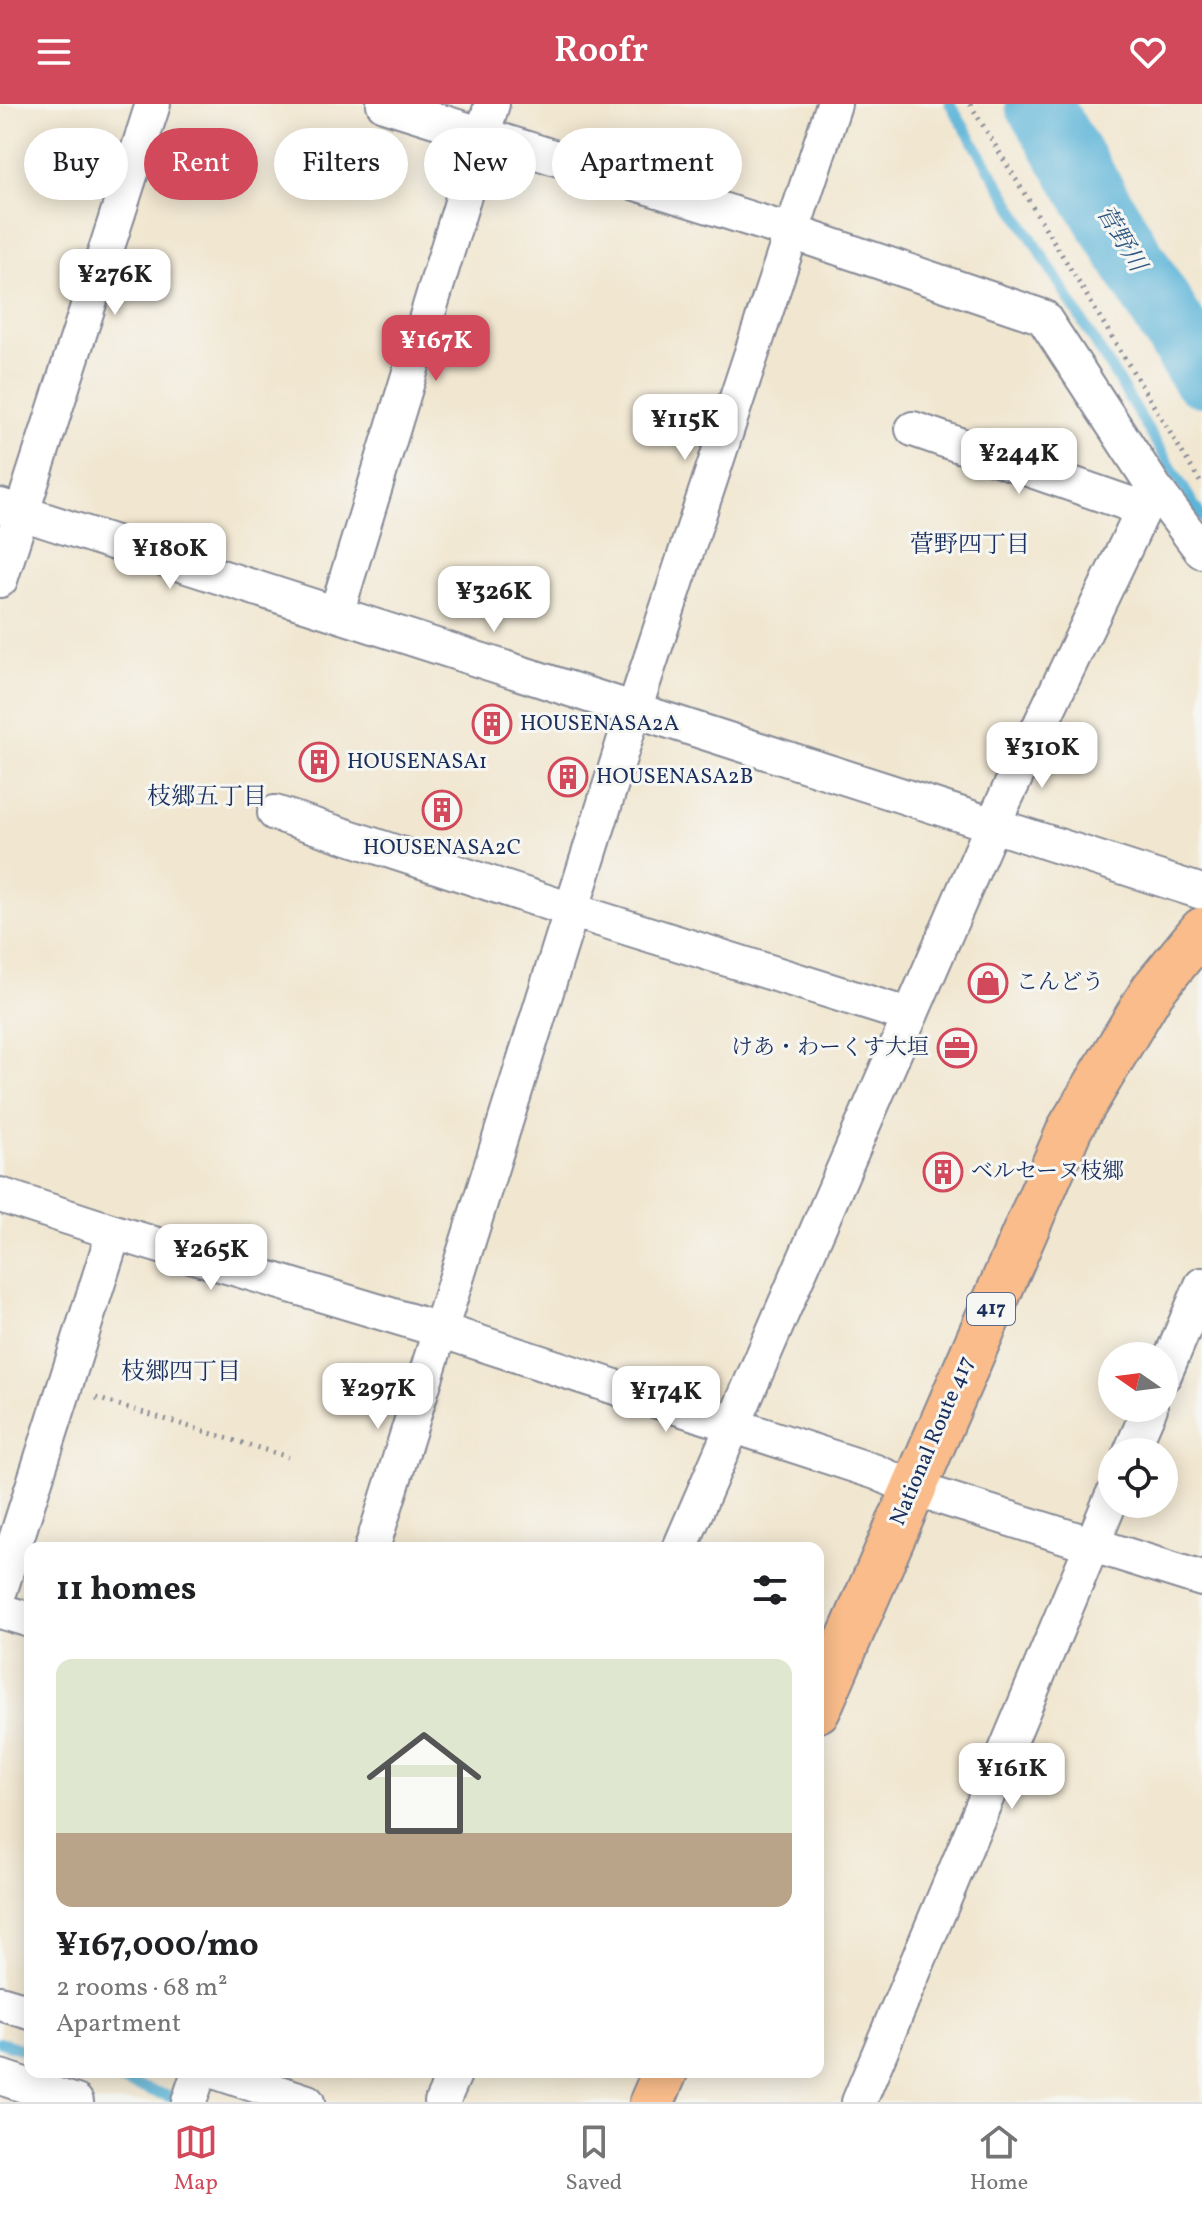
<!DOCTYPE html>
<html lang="en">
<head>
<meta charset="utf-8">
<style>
  body { margin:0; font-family:Vollkorn,"Noto Serif JP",serif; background:#f2f2f2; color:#202124; height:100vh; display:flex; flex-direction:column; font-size:30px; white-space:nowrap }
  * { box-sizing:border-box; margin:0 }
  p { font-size:26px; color:#757577 }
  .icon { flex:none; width:44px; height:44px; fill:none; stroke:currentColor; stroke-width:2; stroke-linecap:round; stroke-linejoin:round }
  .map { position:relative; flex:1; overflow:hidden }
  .details { position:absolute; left:24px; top:1438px; width:800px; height:536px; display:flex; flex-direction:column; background:#fff; border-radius:16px; box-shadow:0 4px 20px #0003 }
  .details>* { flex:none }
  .hud { position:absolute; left:24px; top:24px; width:800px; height:72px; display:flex; gap:16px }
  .needle { width:52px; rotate:284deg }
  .fabs { position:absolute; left:1098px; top:1238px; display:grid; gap:16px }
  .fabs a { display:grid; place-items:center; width:80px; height:80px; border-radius:50%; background:#fff; box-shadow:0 4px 20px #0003; font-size:40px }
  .price { position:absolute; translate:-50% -68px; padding:0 18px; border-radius:16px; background:#fff; color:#222; font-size:26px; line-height:52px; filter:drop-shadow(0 2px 4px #0008) }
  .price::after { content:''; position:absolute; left:50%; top:48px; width:24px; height:18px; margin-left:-12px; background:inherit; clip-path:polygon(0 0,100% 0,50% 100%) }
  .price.selected { background:#d1495b; color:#fff }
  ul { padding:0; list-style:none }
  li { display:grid; align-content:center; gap:16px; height:424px; padding:0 32px }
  li span { display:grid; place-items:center; height:248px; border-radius:16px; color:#555 }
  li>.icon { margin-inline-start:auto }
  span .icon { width:144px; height:144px; fill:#fffc; stroke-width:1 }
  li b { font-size:34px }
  h2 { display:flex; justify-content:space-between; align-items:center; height:96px; padding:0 32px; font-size:34px }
  .tag { padding:0 28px; border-radius:36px; background:#fff; box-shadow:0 4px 20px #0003; font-size:28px; line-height:72px }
  .tag.selected { background:#d1495b; color:#fff }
  header { display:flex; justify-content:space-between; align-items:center; height:104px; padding:0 32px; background:#d1495b; color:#fff; font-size:36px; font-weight:600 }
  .tabs { display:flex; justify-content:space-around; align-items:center; height:112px; border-top:2px solid #e0e0e0; background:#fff; font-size:22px; color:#757577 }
  .tabs a { display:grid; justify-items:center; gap:4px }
  .tabs .selected { color:#d1495b }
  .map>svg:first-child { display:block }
</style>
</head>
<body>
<header><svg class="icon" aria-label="menu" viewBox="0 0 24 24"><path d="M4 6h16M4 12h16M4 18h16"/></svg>Roofr<svg class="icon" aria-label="heart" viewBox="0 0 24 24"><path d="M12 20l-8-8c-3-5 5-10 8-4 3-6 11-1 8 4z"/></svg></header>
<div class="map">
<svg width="1202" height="1998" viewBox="0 0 1202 1998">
  <rect width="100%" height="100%" fill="#f6f6f2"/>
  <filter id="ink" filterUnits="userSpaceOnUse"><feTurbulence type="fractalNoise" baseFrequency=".0125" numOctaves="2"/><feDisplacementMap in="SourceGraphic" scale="16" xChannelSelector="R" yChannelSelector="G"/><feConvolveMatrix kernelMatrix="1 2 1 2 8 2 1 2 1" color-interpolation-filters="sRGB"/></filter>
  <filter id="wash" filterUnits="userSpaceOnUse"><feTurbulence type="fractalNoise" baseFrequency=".006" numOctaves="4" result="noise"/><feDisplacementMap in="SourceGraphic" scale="32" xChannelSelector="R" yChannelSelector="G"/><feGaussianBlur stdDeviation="1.8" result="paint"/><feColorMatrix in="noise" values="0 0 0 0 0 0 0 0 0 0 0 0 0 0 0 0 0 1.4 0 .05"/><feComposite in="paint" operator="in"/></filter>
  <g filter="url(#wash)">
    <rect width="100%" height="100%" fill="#f1e6cf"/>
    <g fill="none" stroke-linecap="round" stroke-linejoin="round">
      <path stroke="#5bb4d8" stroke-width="11" d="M950,0L1202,414
        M0,1938L30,1948
        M93,1968L184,1997"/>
      <path stroke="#5bb4d8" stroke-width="66" d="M1038,0L1202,270"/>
    </g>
  </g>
  <g filter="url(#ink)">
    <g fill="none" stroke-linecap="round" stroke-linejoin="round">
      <defs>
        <path id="street" d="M384,0L792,128L1043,213L1154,383L993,720L680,1444
          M913,325L1144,405
          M1154,383L1202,447
          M0,402L1202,788
          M0,476L153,0
          M336,510L492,0
          M275,709L571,806L910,912
          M0,1091L114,1128L440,1226L876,1368L912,1384L1202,1475
          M1164,1271L1202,1181
          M1131,1348L1150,1304
          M372,1444L634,606L834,0
          M0,1486L114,1128
          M0,1507L30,1516
          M0,1899L30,1908
          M217,1968L307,1998
          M0,1973L76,1998
          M189,1998L199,1968
          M442,1998L455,1968
          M859,1998L1112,1393"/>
        <path id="highway" d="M818,1606L1070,1024L1153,886L1202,826
          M652,1998L665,1968"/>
      </defs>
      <use href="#street" stroke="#868a96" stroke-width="38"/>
      <use href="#highway" stroke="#868a96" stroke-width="48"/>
      <path stroke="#868a96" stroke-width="5" stroke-dasharray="2 6" stroke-linecap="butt" d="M970,0L1202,381
        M96,1294L288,1353"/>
      <use href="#street" stroke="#fff" stroke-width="34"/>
      <use href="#highway" stroke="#f9bc8a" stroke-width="44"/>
    </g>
  </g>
  <defs>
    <symbol id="building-ring" viewBox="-11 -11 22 22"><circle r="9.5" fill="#f6f6f2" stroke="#d1495b" stroke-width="1.5"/><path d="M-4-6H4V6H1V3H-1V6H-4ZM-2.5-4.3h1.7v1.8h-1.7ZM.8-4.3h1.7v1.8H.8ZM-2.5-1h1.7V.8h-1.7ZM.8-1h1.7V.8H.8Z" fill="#d1495b"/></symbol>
    <symbol id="shop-ring" viewBox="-11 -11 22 22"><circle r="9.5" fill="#f6f6f2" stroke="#d1495b" stroke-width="1.5"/><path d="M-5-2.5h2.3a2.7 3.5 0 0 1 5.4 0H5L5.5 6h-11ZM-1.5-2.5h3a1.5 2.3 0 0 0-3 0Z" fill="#d1495b"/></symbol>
    <symbol id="office-ring" viewBox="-11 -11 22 22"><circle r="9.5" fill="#f6f6f2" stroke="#d1495b" stroke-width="1.5"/><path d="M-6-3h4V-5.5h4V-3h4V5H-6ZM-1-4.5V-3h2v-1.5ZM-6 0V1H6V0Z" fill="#d1495b"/></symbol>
  </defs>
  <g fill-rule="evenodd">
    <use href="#building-ring" x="470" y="598" width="44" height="44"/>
    <use href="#building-ring" x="297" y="636" width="44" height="44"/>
    <use href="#building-ring" x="546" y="651" width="44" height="44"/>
    <use href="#building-ring" x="420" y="684" width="44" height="44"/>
    <use href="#shop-ring" x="966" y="857" width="44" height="44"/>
    <use href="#office-ring" x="935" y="922" width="44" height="44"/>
    <use href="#building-ring" x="921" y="1046" width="44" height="44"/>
  </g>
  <g text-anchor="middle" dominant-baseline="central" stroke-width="6" stroke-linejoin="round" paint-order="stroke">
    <rect fill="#f6f6f2" stroke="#5d6b8a" stroke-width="2" x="967" y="1189" width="48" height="32" rx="6"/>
    <g font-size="20" font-weight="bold" fill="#1b2f5e">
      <text x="991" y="1205">417</text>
    </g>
    <g font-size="22" fill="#1b2f5e" stroke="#f6f6f2" text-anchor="start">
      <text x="520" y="620">HOUSENASA2A</text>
      <text x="347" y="658">HOUSENASA1</text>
      <text x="596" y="673">HOUSENASA2B</text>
      <text x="442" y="744" text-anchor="middle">HOUSENASA2C</text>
      <text x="1016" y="879">こんどう</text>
      <text x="929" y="944" text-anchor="end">けあ・わーくす大垣</text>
      <text x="971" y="1068">ベルセーヌ枝郷</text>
    </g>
    <g font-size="22" fill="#1b2f5e" stroke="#f6f6f2">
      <text transform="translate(933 1337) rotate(-67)">National Route 417</text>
    </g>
    <g font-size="24" font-style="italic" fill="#2e5783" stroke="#f6f6f2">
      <text transform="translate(1120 135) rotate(59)">菅野川</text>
    </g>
    <g font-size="24" fill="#1b2f5e" stroke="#f6f6f2">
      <text x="970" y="442">菅野四丁目</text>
      <text x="207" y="694">枝郷五丁目</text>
      <text x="181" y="1269">枝郷四丁目</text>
    </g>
  </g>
</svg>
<div class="fabs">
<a><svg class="needle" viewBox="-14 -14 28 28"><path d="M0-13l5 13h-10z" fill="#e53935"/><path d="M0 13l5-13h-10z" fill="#757577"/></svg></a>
<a><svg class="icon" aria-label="locate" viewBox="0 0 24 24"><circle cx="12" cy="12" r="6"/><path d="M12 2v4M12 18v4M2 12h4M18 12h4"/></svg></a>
</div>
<b class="price" style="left:115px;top:213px">¥276K</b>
<b class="price selected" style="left:436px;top:279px">¥167K</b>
<b class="price" style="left:685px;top:358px">¥115K</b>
<b class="price" style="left:1019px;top:392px">¥244K</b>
<b class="price" style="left:170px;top:487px">¥180K</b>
<b class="price" style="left:494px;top:530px">¥326K</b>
<b class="price" style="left:1042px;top:686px">¥310K</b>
<b class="price" style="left:211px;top:1188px">¥265K</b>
<b class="price" style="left:378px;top:1327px">¥297K</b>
<b class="price" style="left:666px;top:1330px">¥174K</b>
<b class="price" style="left:1012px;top:1707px">¥161K</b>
<div class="hud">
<a class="tag">Buy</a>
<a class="tag selected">Rent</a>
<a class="tag">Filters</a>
<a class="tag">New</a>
<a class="tag">Apartment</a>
</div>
<section class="details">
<h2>11 homes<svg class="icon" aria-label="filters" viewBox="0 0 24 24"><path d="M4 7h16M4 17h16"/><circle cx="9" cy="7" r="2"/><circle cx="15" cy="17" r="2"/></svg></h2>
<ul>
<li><span style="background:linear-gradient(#dfe7d0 70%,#b9a48a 0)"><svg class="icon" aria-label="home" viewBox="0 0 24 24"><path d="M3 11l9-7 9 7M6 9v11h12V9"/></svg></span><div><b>¥167,000/mo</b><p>2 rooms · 68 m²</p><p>Apartment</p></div></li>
</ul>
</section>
</div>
<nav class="tabs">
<a class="selected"><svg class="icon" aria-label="map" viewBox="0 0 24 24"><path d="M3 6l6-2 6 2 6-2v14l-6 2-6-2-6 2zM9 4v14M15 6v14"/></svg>Map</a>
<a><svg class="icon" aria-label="saved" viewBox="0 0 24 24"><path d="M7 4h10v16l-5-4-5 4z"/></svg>Saved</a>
<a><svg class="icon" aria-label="home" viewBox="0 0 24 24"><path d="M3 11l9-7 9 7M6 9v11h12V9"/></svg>Home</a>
</nav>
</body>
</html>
